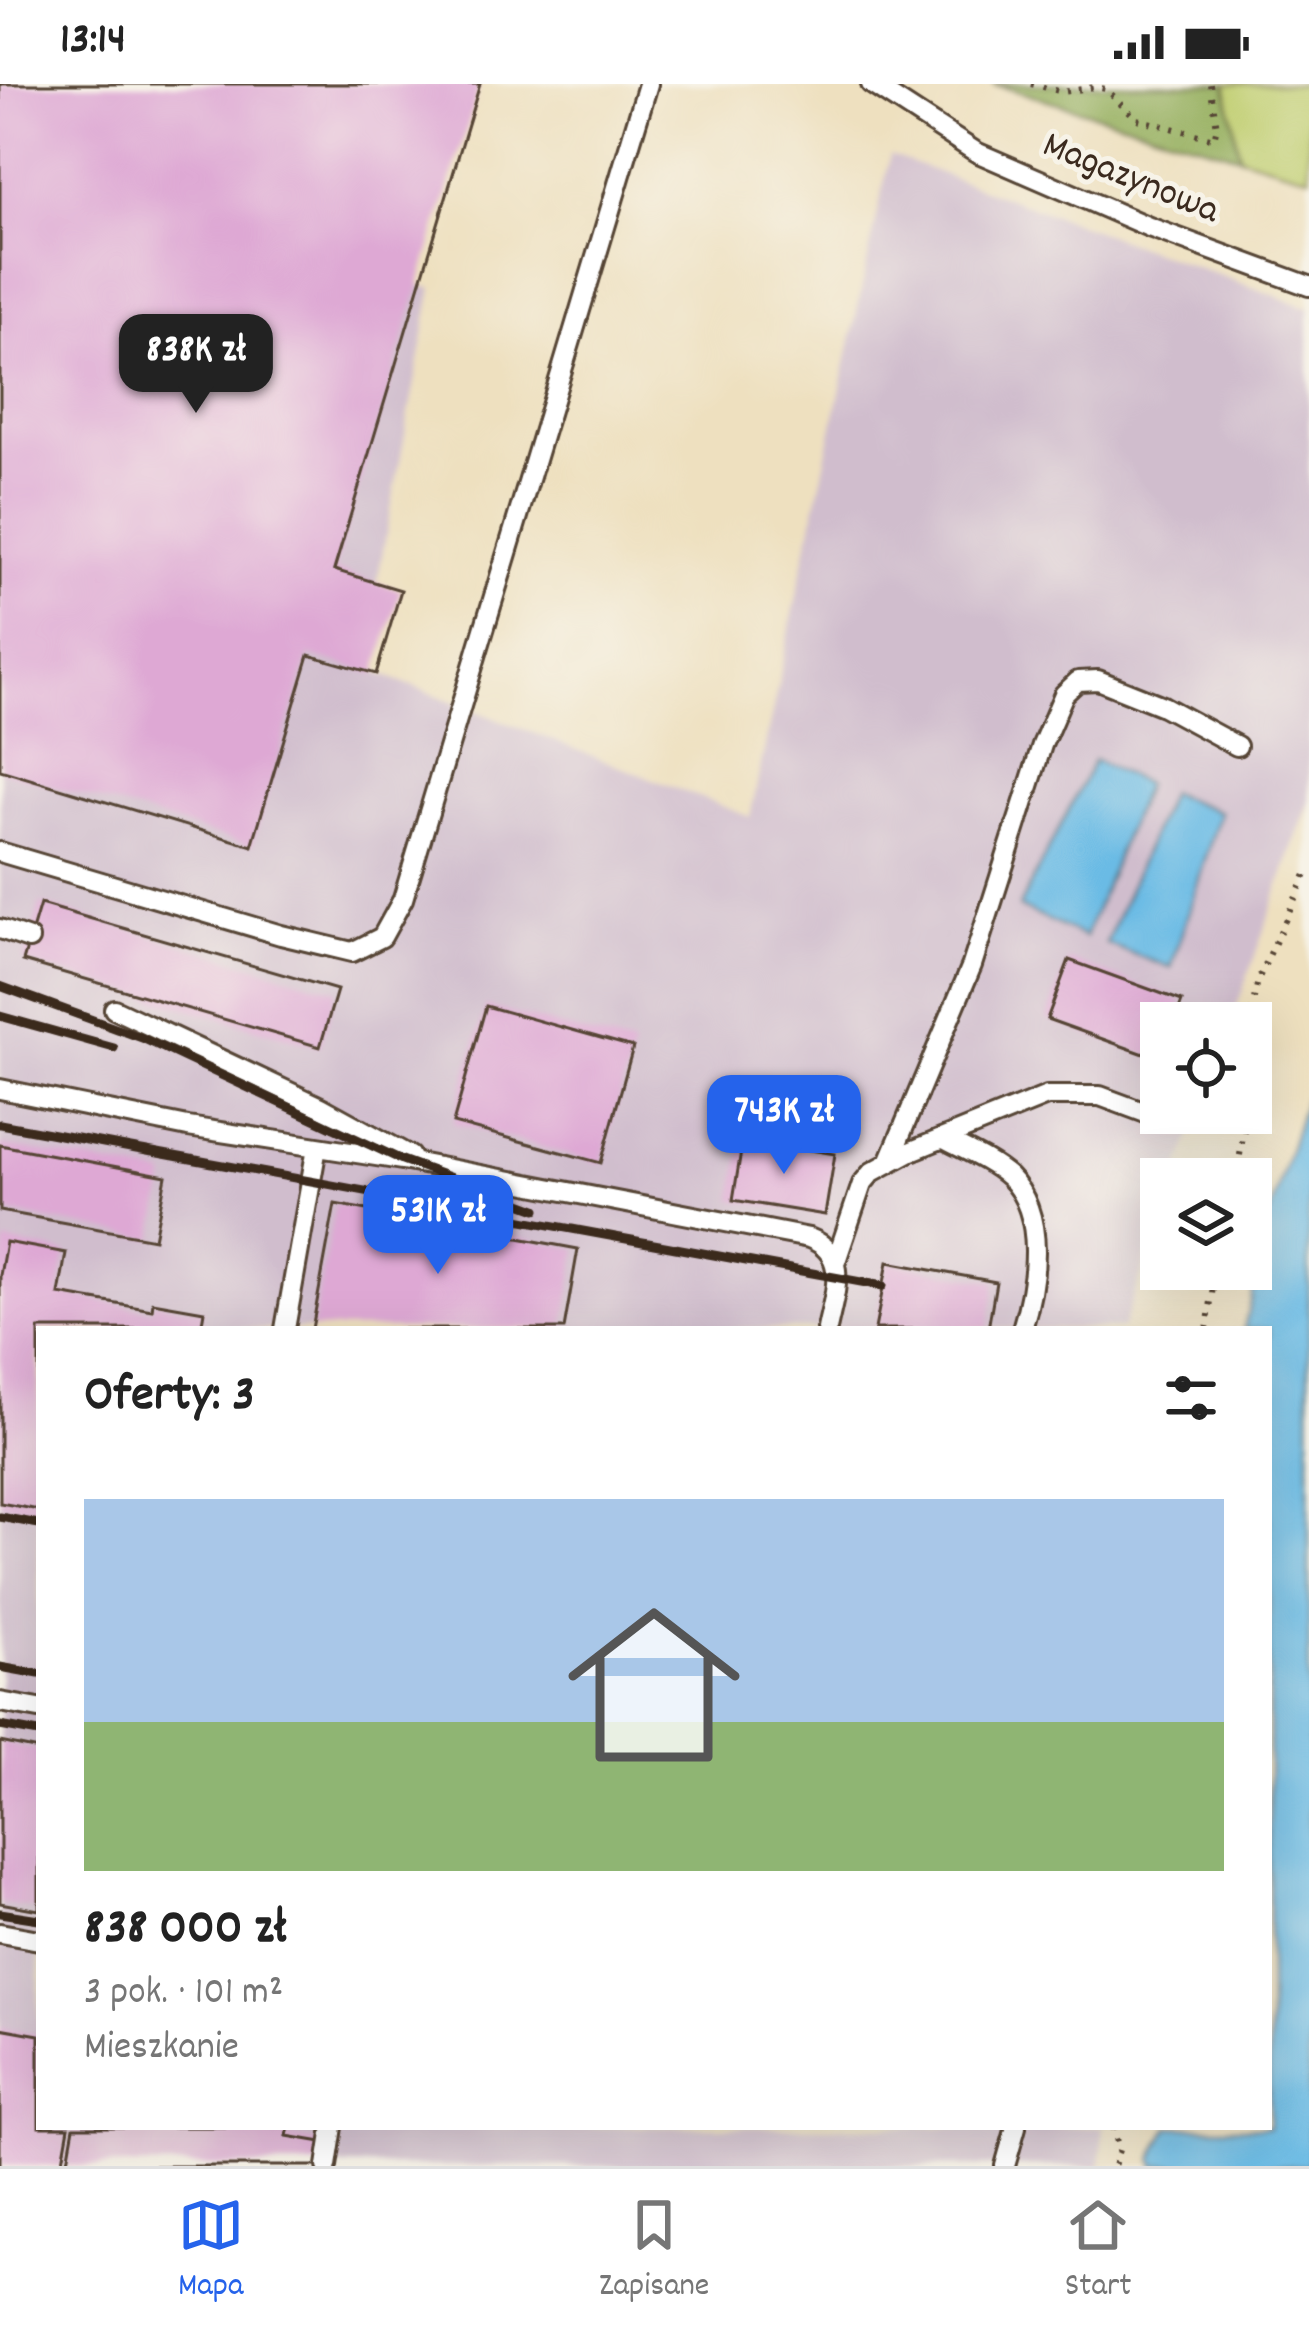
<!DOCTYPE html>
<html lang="pl">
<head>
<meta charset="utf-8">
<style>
  body { margin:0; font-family:Dekko,sans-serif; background:#f2f2f2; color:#222; height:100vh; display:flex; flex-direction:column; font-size:45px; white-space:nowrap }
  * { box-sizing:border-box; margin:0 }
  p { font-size:39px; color:#767676 }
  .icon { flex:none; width:66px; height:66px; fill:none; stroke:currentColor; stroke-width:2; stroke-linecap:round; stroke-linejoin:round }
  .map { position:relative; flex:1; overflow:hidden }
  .panel { position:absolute; left:36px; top:1242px; width:1236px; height:804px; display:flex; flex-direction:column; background:#fff; border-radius:0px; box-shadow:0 12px 48px #0002 }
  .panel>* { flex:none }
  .fabs { position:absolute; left:1140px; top:918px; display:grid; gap:24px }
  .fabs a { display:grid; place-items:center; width:132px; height:132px; border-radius:0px; background:#fff; box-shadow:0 12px 48px #0002; font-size:60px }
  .price { position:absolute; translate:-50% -102px; padding:0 27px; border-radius:24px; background:#2563eb; color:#fff; font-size:39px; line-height:78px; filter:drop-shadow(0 3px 6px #0008) }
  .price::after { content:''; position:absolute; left:50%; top:72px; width:36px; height:27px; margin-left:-18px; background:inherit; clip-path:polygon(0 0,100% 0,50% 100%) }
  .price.active { background:#222; color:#fff }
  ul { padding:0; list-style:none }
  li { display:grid; align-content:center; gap:24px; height:636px; padding:0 48px }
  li+li { border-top:3px solid #e0e0e0 }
  li span { display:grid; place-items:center; height:372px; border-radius:0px; color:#555 }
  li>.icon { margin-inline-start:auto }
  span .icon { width:216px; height:216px; fill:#fffc; stroke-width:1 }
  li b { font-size:51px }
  h2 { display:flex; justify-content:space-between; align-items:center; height:144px; padding:0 48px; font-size:51px }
  .status { display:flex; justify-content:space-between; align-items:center; height:84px; padding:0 60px; background:#fff; direction:ltr }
  .status svg { height:33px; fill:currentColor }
  .menu { display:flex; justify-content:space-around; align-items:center; height:168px; border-top:3px solid #e0e0e0; background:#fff; font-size:33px; color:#767676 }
  .menu a { display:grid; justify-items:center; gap:6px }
  .menu .active { color:#2563eb }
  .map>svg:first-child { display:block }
</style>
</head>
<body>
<div class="status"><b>13:14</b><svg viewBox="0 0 49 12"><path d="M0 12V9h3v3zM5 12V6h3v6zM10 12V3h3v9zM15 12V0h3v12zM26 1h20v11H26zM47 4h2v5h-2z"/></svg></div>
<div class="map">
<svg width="1309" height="2082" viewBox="0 0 1309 2082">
  <rect width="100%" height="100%" fill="#f7f3e8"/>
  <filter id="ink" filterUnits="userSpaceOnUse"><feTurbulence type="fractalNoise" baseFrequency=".00833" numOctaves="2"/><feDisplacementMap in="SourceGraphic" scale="24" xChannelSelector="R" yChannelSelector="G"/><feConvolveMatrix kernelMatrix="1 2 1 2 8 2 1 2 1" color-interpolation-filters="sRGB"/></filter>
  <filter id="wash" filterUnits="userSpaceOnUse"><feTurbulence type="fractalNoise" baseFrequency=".004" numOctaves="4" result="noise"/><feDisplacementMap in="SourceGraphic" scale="48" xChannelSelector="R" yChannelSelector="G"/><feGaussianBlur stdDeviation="2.7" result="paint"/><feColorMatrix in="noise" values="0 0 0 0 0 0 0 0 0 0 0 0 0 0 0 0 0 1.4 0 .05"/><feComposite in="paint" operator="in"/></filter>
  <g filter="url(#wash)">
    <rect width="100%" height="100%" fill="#eee0bf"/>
    <path fill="#d0bdcd" d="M890,71L1309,224V719L1231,939H1161V1029H1199L1176,1095H1161V1136L1122,1245H39V2043H1104L1101,2082H0V203L350,188L433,204L361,582L750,733Z"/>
    <path fill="#c0ce70" stroke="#7e7c47" stroke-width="3" d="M1226,0H1309V92L1239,72Z"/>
    <path fill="#98b162" stroke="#6a6e40" stroke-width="3" d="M993,0H1226L1239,72Z"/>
    <path fill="#6abbe5" stroke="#527282" stroke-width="3" d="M1094,676L1145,700L1085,853L1019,823Z
      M1169,709L1220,728L1171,884L1106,860Z
      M1309,1002V2082H1155L1153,2075L1169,2043H1269V1245H1244L1269,1132Z"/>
    <g id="blocks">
      <path fill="#dea8d4" d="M0,0H480L334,486L401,506L376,590L309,571L252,762L0,686Z
        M40,820L337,906L320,963L23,877Z
        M1069,876L1182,917L1174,939H1161V976L1047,935Z
        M486,922L633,963L601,1079L453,1039Z
        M743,1055L835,1070L825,1131L733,1116Z
        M0,1061L166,1092L154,1155L0,1127Z
        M335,1120L578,1165L564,1245H312Z
        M6,1158L66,1169L59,1210L152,1226L153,1218L204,1227L201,1245H39V1426L0,1419V1191Z
        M888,1178L996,1198L988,1245H875Z
        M0,1658L39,1666V1826L0,1819Z
        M0,1944L39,1951V2043H69L62,2082H0Z
        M74,2043H289L287,2052L322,2058L318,2082H67Z"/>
    </g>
  </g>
  <g filter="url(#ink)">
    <use href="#blocks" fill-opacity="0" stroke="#564536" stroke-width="3"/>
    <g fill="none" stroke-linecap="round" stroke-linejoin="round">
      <defs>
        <path id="service" d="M871,0L976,68L1149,143L1309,202
          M0,768L281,851L352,868L382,853L403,815L648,0
          M0,845L29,855
          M114,925L321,1023L410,1072
          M0,1005L188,1043L402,1076L809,1154C851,1170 834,1210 827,1245
          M944,1055C965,1066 991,1077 1009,1093C1047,1131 1036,1199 1022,1245
          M889,1078L972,881L1042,661L1064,610L1078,597L1098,596L1163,622L1237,662
          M836,1177L862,1100L872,1088L909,1068L1047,1012H1100L1162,1035
          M285,1245L317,1063
          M0,1618L39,1625
          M0,1849L39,1856
          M327,2082L333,2043
          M1005,2082L1016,2043"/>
      </defs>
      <use href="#service" stroke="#564536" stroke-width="24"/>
      <path stroke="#564536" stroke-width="6" stroke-dasharray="3 9" stroke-linecap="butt" d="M1031,0L1063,8L1095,3L1106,5L1137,35L1214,55L1217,43L1210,0
        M1249,939L1258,896L1309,784
        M1251,982L1262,987
        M1236,1095L1247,1029
        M1207,1245L1214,1196L1224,1185
        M1113,2043L1119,2066L1114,2082"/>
      <use href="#service" stroke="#fff" stroke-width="18"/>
      <path stroke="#3b2a1e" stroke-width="9" d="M0,902L142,954L402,1076L537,1125
        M0,932L114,964
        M0,1040L883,1202
        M0,1433L39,1440
        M0,1583L39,1590
        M0,1642L39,1649
        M0,1829L39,1835"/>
    </g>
  </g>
  <g text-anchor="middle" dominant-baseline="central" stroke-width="10" stroke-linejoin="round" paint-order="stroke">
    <g font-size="39" fill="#3b2a1e" stroke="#f7f3e8">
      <text transform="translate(1130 96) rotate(22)">Magazynowa</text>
    </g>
  </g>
</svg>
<div class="fabs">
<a><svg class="icon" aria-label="locate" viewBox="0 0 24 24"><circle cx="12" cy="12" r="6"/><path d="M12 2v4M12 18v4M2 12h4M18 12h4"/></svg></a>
<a><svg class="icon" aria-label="layers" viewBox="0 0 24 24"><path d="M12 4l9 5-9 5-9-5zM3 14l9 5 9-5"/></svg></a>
</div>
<b class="price active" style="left:196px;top:332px">838K zł</b>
<b class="price" style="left:784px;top:1093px">743K zł</b>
<b class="price" style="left:438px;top:1193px">531K zł</b>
<section class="panel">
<h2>Oferty: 3<svg class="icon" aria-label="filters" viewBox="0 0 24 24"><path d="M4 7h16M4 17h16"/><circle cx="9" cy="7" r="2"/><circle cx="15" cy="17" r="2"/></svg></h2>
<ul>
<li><span style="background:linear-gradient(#a9c7e8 60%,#8fb573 0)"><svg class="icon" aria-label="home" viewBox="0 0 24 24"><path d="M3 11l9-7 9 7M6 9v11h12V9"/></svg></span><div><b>838 000 zł</b><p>3 pok. · 101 m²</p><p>Mieszkanie</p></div></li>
</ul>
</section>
</div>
<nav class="menu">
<a class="active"><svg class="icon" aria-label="map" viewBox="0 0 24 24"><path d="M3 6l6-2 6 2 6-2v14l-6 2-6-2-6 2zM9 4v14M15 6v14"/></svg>Mapa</a>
<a><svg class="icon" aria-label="saved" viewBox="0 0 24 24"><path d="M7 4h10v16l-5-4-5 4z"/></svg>Zapisane</a>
<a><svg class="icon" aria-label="home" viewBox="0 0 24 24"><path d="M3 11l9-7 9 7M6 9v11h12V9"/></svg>Start</a>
</nav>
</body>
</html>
